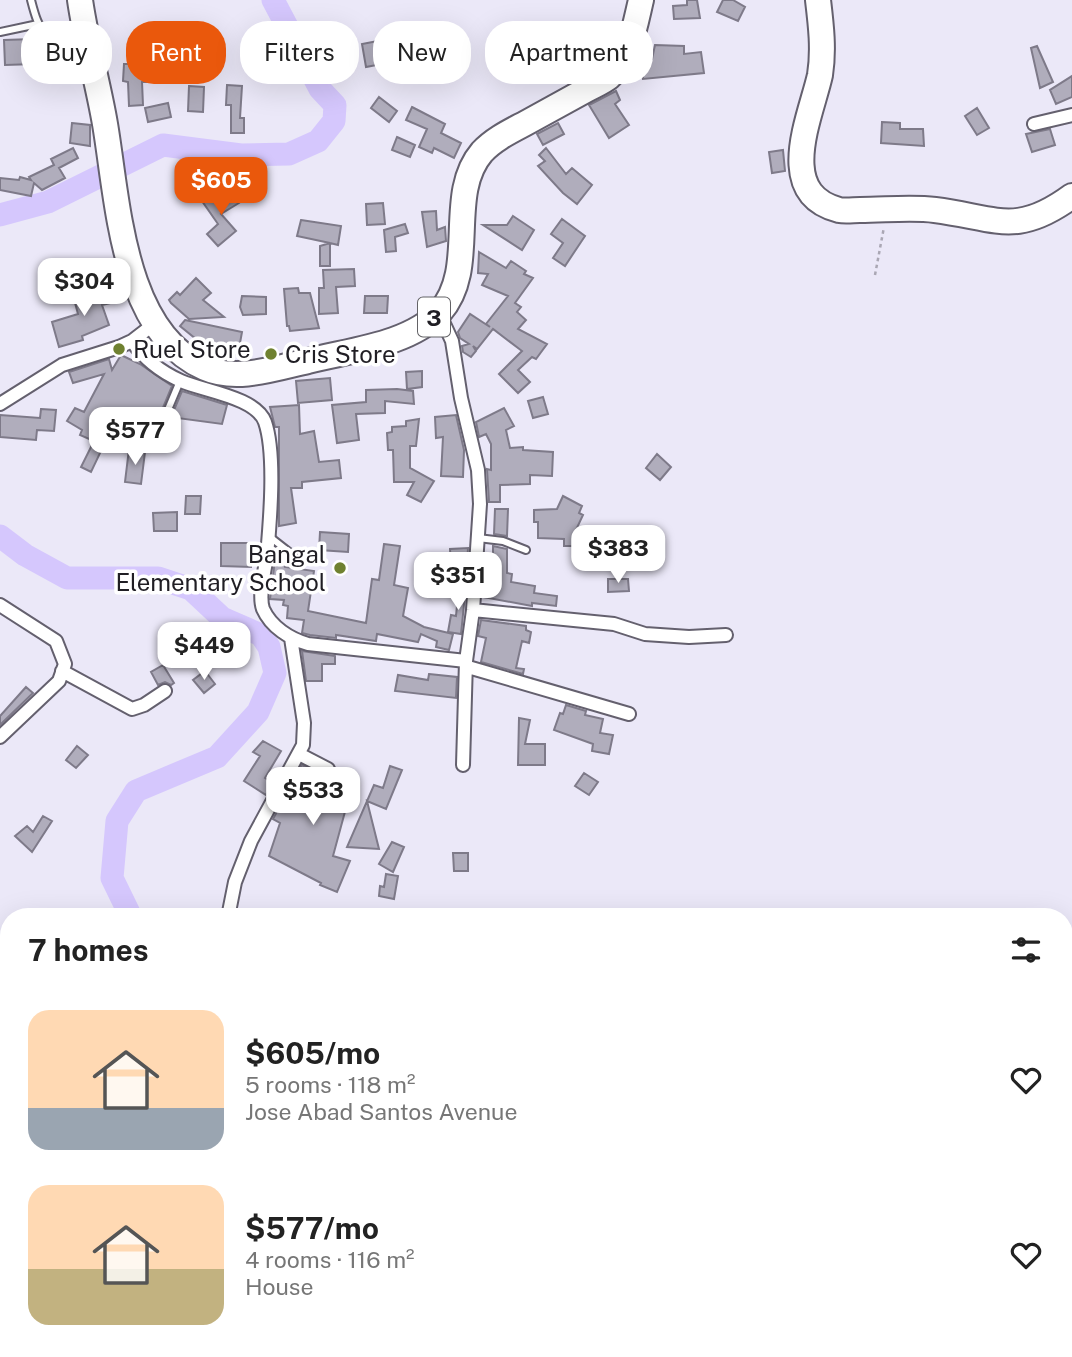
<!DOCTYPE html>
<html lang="en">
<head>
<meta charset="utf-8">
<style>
  body { margin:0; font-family:"Public Sans",sans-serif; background:#f2f2f2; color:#222; height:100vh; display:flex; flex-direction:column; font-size:26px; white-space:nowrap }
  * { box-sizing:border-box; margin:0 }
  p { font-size:23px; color:#767676 }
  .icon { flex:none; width:38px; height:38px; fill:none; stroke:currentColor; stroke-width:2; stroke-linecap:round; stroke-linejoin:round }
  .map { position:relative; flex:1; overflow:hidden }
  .drawer { position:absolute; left:0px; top:908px; width:1073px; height:450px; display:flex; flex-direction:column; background:#fff; border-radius:28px 28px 0 0; box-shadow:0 7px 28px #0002 }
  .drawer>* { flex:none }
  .top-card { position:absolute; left:21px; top:21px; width:700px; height:63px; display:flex; gap:14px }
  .price { position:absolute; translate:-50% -60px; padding:0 16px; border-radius:14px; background:#fff; color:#222; font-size:23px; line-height:46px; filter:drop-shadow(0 2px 4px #0008) }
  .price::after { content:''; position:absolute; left:50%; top:42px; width:21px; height:16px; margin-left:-10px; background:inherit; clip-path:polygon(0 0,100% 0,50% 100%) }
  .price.on { background:#ea580c; color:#fff }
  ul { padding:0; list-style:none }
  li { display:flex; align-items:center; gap:21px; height:175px; padding:0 28px }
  li span { display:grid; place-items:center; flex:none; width:196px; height:140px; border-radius:21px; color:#555 }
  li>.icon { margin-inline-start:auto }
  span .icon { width:84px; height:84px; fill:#fffc; stroke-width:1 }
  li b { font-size:30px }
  h2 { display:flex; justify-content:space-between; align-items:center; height:84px; padding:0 28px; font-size:30px }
  .chip { padding:0 24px; border-radius:28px; background:#fff; box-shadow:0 7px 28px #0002; font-size:24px; line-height:63px }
  .chip.on { background:#ea580c; color:#fff }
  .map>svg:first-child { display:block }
</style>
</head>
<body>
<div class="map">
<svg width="1072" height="1357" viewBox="0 0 1072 1357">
  <rect width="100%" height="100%" fill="#ebe8f8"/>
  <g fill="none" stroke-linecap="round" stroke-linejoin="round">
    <path stroke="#d5c7fd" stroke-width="23" d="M0,215L48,202L163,145L241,155L289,154L318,141L334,121L335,105L320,89L273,0
      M0,536L25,555L67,578H158L191,589L222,618L261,635L269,647L275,673L258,712L217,757L136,791L117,821L112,878L131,917
      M192,1349L193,1357"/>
  </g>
  <path fill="#b0adbc" stroke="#7e7a89" stroke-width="2" d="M687,0H697L700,18L674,19L673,6L687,5Z
    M723,0H733L745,7L738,21L717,12Z
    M436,34L448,48L428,63L417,49Z
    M185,37L202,38V60H185Z
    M34,39L35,64L5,65L4,40Z
    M383,40L387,63L366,67L362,44Z
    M655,45L684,46V54L701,52L704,73L643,79L642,60L652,59Z
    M1037,46L1053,82L1040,88L1031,48Z
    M124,64H138V67L185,68V82H142L143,105L129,106L128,82L123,81Z
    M1072,76V97L1056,104L1050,90Z
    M227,85L242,86L240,118H244V133H231V105H226Z
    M189,86L204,87L203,112L188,111Z
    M616,91L620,100L615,104L629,125L609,138L589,105Z
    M379,97L397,111L389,122L371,108Z
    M168,103L171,117L148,122L145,108Z
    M412,107L445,124L441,133L461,143L454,158L434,148L432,153L419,147L427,129L406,120Z
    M977,108L989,128L977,135L965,116Z
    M882,122L900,123V129H923L924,146L881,143Z
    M72,123L90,125V146L70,143Z
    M558,123L564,134L543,145L537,134Z
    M1050,129L1055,145L1032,152L1026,134Z
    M397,137L415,145L410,157L392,150Z
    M73,148L78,158L59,168L65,178L42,190L34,183L31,196L0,190V178L19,180L20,177L31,180L29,177L54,165L51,159Z
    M546,148L566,174L572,168L592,185L577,204L563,193L538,166L545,161L539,155Z
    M783,150L785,171L772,173L769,152Z
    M234,193L239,203L221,214L236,231L218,246L207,234L218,224L202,201L214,194L219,201Z
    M383,203L385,224L367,225L366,204Z
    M436,211L437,230L445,227L446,241L427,247L422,212Z
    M513,216L534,230L522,250L483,225H507Z
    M562,219L585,236L565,266L553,258L563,243L551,234Z
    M301,220L341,226L338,245L330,243V266H320V246L330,243L297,236Z
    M405,224L408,233L395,237L396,251L386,252L384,230Z
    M479,252L506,268L511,261L526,271L524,274L533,278L515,303L521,307L517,312L526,320L518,329L547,344L536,359L532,357L518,370L530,382L518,393L499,374L522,351L493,329L477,349L473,346L476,351L471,357L463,352L462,346L469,344L460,338L458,332L470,314L490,327L486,324L508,296L482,285L488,274L478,273Z
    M354,269L355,286L336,287L338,313L319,314V288H324L323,270Z
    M196,278L211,293L203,300L224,317L189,319L171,303L169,300L177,292L180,295Z
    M298,288L299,293H310L319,328L290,331L289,326H287L284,289Z
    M116,290L119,301L102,305L109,325L82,336L83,340L59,347L52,322L78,314L74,299Z
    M242,296L266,297V314L243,315L240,307Z
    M365,296H388L387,313H364Z
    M185,320L242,332L240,343H245L244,355L222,353L218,357L180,326Z
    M121,355L140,364L172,386L162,410L164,417L172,415L182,391L227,405L222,424L178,418L172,439L133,422L124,439L110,432L91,472L81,467L94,441L80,435L82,430L67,421L75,408L84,412L104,374L73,383L69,372L109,359L112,370Z
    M422,371V387L407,389L406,372Z
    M330,378L332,400L298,403L296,381Z
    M397,389L413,391L414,404L385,401V413L356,414L359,440L337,443L332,405L366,402V390Z
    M543,397L548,414L533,418L528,401Z
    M299,405L300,434L314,431L319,462L339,460L341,478L302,482V488H291L296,523L279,526V427H275L270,407Z
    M504,408L514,426L506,430L510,448L523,447V450L553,452L552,476L530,475V484L500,485V502H489L487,469L491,470V444L486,434L479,437L476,422Z
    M41,409L56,410L54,431L37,430L36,440L0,437V415L40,418Z
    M456,415L464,450L463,477L441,476L443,437L436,438L435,417Z
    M419,419L416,446H410V468L434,481L421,502L407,495L414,482H394L393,450H388L387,433L392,432V427L406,426V421Z
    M129,449L145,452L141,484L125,482Z
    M657,454L671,467L660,480L646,468Z
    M186,496H201L200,514H185Z
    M563,496L582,506L579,513L583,515L574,534V546H564V539L538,538V522H534V510L557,509Z
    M495,509H508L507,536L494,534Z
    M177,512V531H154L153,513Z
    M320,532L349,534L348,552L319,550Z
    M636,533L655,549L646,561L626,545Z
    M221,543H251V567L221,566Z
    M384,544L400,546L394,585L408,588L403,616L424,627L453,634L449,650L436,647L437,641L421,634L418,642L377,634L376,641L336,635V638L310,635L302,633L304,620L287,618L288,606L283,605L284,600L270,599L276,552L281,553L286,557L285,567L314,571L308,611L366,623L372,579L379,580Z
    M493,546L507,549V573L512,574L511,582L535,586L534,593L557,596L556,606L532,603V606L483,597L488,571L493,572Z
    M468,548L467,565L451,566L450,549Z
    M608,579H628L629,591L608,592Z
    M459,584L466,585L461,634L448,632L451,615L456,616Z
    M481,620L526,626V630L531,632L529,643L522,641L516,668L524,669L523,674L481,662L486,638L478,636Z
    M302,651L335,656V664H322V681H306Z
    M163,665L174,683L171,685L165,682L158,685L151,672Z
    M205,671L215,684L204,693L193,680Z
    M429,674L457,677L456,698L395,691L398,675L428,680Z
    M26,687L33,693L0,725V716Z
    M566,705L586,711L585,715L603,719L600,733L613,735L609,754L592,751L593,744L554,730L560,713L563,714Z
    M519,718L530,720L525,744H545V765H518Z
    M263,741L281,751L265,778L273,783L266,795L244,781L260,756L253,752Z
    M77,746L88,755L76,768L66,760Z
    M302,765L325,777L334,775L353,782L333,856L350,861L337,892L320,885L321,883L269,856L280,823L273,819Z
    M390,766L402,770L386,809L367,801L379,849L347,847L374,785L383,788Z
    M584,773L598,782L589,795L575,786Z
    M43,816L52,821L32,852L15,836L27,826L33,832Z
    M392,842L404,847L393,872L379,864Z
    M453,853H468V871H454Z
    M386,874L398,876L394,899L379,896L380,886L384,887Z"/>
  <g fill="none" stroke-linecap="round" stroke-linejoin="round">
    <defs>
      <path id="lane" d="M31,0C40,35 43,37 79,35
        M0,32L38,24
        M167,412L180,381
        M270,537L293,555
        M478,538L503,541L526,550"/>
      <path id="street" d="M1034,124L1072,115
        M439,313L452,341L461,398L478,470L480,504L473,610L466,661L463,765
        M132,341C144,359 161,372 181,381C203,391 256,397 265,422C276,454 270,522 267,556C265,570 258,595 263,609C271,627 290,639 308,644L466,661
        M0,404L62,365L119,347L132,341L154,324
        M0,605L56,641L65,664L59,681L0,737
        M473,610L614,624L645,634L689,637L726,635
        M468,667L629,714
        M62,671L132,709L144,705L165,691
        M299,754L328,769
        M228,917L235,882L251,841L303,745L304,723L291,638
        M1064,1013L1072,996
        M0,1088L9,1092
        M1064,1122L1072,1128
        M1064,1208L1072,1214
        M70,1349L72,1357
        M1021,1357L1022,1349"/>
      <path id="highway" d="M80,0C86,42 98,83 105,124C118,200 122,332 205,368C237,382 276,368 308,361C350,350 409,345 440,312C479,268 445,195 482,152C494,139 511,131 526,123C546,112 566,101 586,90C593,86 603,82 609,77C630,59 635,25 641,0
        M818,0C821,25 824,50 820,75C811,116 774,193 839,210C845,211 854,210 860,210C885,210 911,207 935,210C997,218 1016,237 1072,196"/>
    </defs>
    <use href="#lane" stroke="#64606e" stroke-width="10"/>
    <use href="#street" stroke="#64606e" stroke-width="16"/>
    <use href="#highway" stroke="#64606e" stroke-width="28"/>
    <path stroke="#aaa7b4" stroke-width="2.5" stroke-dasharray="3.5 3.5" stroke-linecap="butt" d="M875,275L884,227"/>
    <use href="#lane" stroke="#fff" stroke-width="6"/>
    <use href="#street" stroke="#fff" stroke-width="12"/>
    <use href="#highway" stroke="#fff" stroke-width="24"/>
  </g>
  <g fill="#6f8130" stroke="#fff" stroke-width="2.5">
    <circle cx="119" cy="349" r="7"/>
    <circle cx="271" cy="354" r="7"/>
    <circle cx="340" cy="568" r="7"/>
  </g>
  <g text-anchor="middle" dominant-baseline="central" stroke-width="7" stroke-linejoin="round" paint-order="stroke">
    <rect fill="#fff" stroke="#636266" stroke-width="2" x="418" y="297.5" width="32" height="39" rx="5"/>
    <g font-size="23" font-weight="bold" fill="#201e24">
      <text x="434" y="317">3</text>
    </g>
    <g font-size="24" fill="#201e24" stroke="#fff" text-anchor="start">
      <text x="133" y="349">Ruel Store</text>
      <text x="285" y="354">Cris Store</text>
      <text x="326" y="554" text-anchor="end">Bangal<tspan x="326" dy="28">Elementary School</tspan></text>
    </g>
  </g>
</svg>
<b class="price on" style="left:221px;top:217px">$605</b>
<b class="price" style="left:84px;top:318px">$304</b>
<b class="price" style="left:135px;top:467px">$577</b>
<b class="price" style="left:618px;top:585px">$383</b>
<b class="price" style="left:458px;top:612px">$351</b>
<b class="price" style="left:204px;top:682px">$449</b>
<b class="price" style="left:313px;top:827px">$533</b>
<div class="top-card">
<a class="chip">Buy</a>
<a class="chip on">Rent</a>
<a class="chip">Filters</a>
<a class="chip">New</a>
<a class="chip">Apartment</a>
</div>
<section class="drawer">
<h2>7 homes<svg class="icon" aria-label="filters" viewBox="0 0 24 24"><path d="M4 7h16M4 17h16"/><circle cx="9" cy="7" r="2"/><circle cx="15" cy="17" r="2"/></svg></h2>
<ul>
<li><span style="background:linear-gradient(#ffd9b3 70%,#9aa5b1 0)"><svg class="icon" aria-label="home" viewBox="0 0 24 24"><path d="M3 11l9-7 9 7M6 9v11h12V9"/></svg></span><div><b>$605/mo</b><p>5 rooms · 118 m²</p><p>Jose Abad Santos Avenue</p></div><svg class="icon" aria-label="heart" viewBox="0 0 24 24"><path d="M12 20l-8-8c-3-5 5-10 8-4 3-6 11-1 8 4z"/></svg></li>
<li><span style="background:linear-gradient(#ffd9b3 60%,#c2b280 0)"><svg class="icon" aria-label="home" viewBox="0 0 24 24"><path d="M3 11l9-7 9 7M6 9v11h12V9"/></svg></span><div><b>$577/mo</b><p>4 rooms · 116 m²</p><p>House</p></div><svg class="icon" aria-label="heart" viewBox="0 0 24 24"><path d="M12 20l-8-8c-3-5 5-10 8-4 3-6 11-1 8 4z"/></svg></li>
</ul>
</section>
</div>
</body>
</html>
